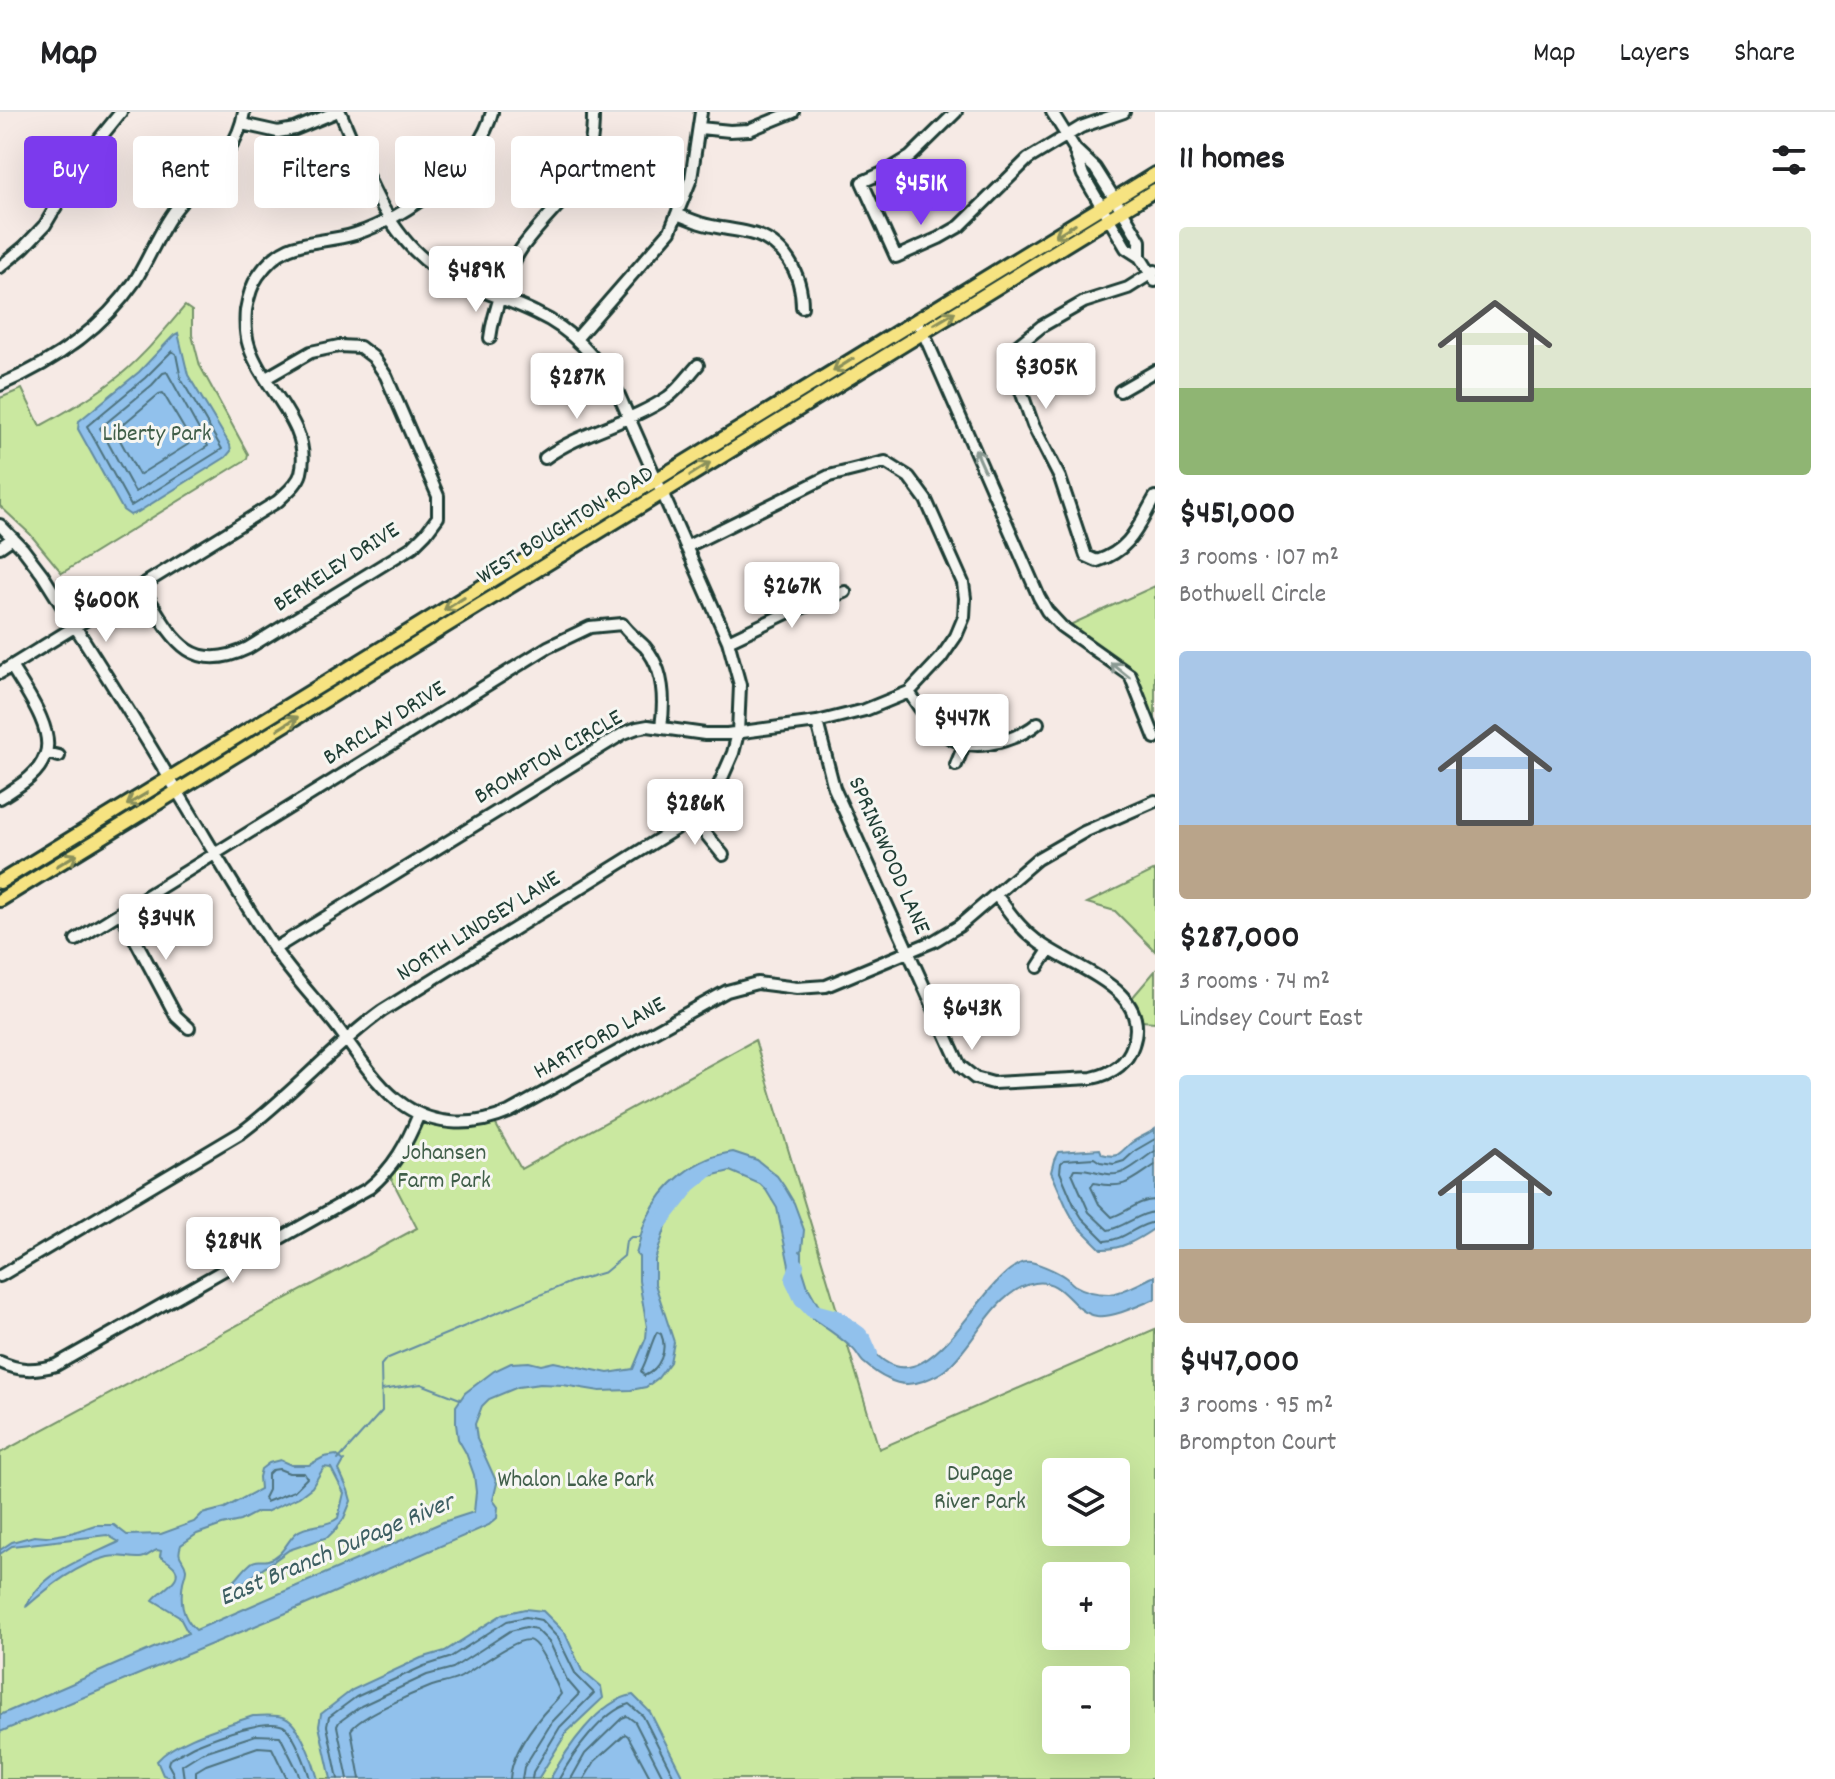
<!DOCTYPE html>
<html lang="en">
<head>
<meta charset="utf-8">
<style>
  body { margin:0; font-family:Dekko,sans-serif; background:#f6f6f6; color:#202124; height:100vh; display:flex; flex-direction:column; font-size:30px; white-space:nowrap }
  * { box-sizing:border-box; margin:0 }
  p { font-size:26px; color:#757577 }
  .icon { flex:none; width:44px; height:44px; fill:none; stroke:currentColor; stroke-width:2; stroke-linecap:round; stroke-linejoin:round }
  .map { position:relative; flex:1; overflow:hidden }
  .sheet { display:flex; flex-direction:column; background:#fff; width:680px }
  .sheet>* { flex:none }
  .top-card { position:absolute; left:24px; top:24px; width:760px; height:72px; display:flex; gap:16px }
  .tools { position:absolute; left:1042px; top:1346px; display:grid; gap:16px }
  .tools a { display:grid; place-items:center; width:88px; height:88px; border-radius:8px; background:#fff; box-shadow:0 8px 32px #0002; font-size:40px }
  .price { position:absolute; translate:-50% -68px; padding:0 18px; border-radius:8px; background:#fff; color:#222; font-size:26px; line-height:52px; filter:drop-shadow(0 2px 4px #0008) }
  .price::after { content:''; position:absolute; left:50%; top:48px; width:24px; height:18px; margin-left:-12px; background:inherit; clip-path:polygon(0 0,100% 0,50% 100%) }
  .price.on { background:#7c3aed; color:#fff }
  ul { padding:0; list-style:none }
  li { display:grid; align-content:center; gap:16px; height:424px; padding:0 24px }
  li span { display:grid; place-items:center; height:248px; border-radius:8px; color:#555 }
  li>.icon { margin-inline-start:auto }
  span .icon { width:144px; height:144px; fill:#fffc; stroke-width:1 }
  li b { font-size:34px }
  h2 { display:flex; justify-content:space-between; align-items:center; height:96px; padding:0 24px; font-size:34px }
  .chip { padding:0 28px; border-radius:8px; background:#fff; box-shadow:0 8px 32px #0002; font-size:28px; line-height:72px }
  .chip.on { background:#7c3aed; color:#fff }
  header { display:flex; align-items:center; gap:48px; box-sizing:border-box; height:112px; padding:0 40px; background:#fff; border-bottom:2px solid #e0e0e0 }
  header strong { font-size:38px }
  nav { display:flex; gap:44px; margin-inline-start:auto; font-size:28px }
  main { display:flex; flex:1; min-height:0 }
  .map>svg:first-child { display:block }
</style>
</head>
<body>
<header>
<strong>Map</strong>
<nav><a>Map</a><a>Layers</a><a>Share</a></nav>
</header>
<main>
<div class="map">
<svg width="1155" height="1667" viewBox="0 0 1155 1667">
  <rect width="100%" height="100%" fill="#f6eae5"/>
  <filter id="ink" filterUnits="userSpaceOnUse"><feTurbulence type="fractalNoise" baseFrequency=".0125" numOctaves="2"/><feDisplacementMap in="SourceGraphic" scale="16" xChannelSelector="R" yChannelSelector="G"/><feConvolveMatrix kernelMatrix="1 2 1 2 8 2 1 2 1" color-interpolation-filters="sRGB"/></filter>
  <g filter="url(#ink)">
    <path fill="#cae8a0" stroke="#74926a" stroke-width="2" fill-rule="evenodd" d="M185,194L192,199V223L200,254L248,342L247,347L62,461L30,422L0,394V286L22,277L40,314C64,301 89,287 110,271C139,250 162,221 185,194Z
      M1155,474V627L1127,566L1061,517Z
      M1155,758V839L1115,799L1087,791Z
      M1155,859V910L1141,909L1132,886Z
      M755,928L879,1337L1155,1217V1667H0V1341L417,1116L390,1064L404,1043L421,1011C429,1010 433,1012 441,1014C459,1017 478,1016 495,1011L521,1057ZM1056,1360H1116V1420H1056ZM1056,1464H1116V1524H1056ZM1056,1568H1116V1628H1056Z"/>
    <path fill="#91c1ec" stroke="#638ca2" stroke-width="2" d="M178,221L188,263L230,333L231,339L226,345L138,400L130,403L123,398L78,317L79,309L139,260L174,223Z
      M1155,1017V1116C1139,1127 1121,1138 1101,1137L1075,1111L1067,1096L1051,1060L1054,1048L1058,1040L1100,1037L1102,1042C1119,1047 1119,1041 1131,1031C1138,1026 1148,1022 1155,1017Z
      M733,1040L757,1048L777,1064L784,1074L794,1091L804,1118L802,1137L800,1139L802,1141V1156L808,1175L817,1191L822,1198L837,1205L860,1222L858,1227L865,1228C920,1312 973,1179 1014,1155C1017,1153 1021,1150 1025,1150C1033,1148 1058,1160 1065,1165C1068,1167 1070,1170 1074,1173C1084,1179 1098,1182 1109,1182C1122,1182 1143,1169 1155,1164V1187C1140,1193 1113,1206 1097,1204C1070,1200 1065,1166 1035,1171C995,1177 975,1234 945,1258C939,1263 931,1266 923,1269C912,1273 899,1273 888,1267C878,1263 871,1257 863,1250C859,1246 857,1240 852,1236C840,1225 826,1216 813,1207L811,1198L801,1187L792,1168L777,1096L766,1078L760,1072L730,1059L706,1065L701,1063L697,1070L690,1073L671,1099L655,1148V1172L674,1230L670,1250L658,1266L646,1275L631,1278L600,1279L563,1273L540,1272L518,1275L489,1287L482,1294L475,1312L477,1327L497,1371L493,1388L498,1395L497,1406L489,1413L296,1497L0,1620V1603L188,1521L179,1504L153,1488C160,1478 189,1466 171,1452C168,1449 163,1447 160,1444L161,1439L157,1438C151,1440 146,1446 140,1446C129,1447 121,1442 108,1445C76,1453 50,1474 26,1495C42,1459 86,1446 119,1430L107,1423L12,1434L0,1442V1438L12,1430L34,1424L46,1425L71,1421L95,1413H114L127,1423L161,1422L194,1410L202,1402L225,1396L260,1377L259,1365L261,1357L269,1351L280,1348L291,1353H309L324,1345L336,1343L344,1349L339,1358L348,1378L351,1389L344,1406L336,1417L328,1425L289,1438L232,1479L225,1481L223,1479L226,1473C239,1469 240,1460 250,1452C256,1446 261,1450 268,1448C283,1444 286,1430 296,1421C308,1411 326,1416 338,1406L344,1381L331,1356L324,1355L312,1375L299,1385L266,1400H257L240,1409L222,1413L197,1422L181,1433C176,1447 184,1445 186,1457C186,1461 184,1466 183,1470C180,1488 181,1505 196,1518L443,1410L474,1400L476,1380L474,1363L466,1341L458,1327L456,1312V1294L465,1281L494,1259L511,1251L529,1250L541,1253L554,1250L608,1261L633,1257L646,1226L647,1215L639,1169V1145L636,1142C640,1130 641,1117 647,1106C663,1072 696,1045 733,1040Z
      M525,1497L543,1499L565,1521L582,1559L601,1575L603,1586L567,1620L538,1667H331L319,1614L321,1602L352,1578L421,1546L445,1539L503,1502Z
      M633,1583L650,1600L684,1667H550C566,1638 599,1588 633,1583Z
      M253,1604C263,1604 276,1602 285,1606C300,1612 314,1652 318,1667H174L163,1663L157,1649C176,1627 225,1614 253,1604Z"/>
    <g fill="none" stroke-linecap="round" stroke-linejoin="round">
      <path stroke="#4d727e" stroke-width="2" d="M172,239L176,242L181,267L222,337L131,394L87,314L145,266Z
        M167,260L208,334L135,380L100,316L152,273L163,261Z
        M163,281L192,330L139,363L115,319L159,282Z
        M1155,1027L1136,1038L1124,1049L1114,1052L1100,1050L1094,1046L1064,1048L1061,1051L1060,1060L1074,1093L1082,1106L1105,1129C1125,1128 1137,1112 1155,1110
        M1155,1039C1141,1047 1126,1065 1108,1062C1093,1060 1090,1056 1074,1057L1072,1061L1089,1100L1108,1118C1125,1115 1138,1101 1155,1100
        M1155,1053C1131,1069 1125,1078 1094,1071L1091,1075L1099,1092L1112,1105C1128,1100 1138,1088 1155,1088
        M657,1220L661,1222C668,1238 660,1257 644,1264L641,1259C648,1247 651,1230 657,1220Z
        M279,1357L289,1361H304L307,1366L294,1379L266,1390L264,1386L268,1378V1362L272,1358Z
        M174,1667L173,1661L168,1652L169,1648C178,1643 187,1637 196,1633C213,1626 272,1603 286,1616C295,1624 307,1655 310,1667
        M184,1667L182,1653L201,1641L256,1623L280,1624L297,1658L300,1667
        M196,1667V1659L206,1653L258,1635L272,1636L287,1667
        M338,1667L327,1614L329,1605L356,1585L424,1554L449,1546L507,1509L526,1505L541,1508L558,1526L576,1563L594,1581L560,1615L533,1660L532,1667
        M348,1667L337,1614L339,1610L361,1594L427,1563L453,1556L510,1519L526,1515L536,1517L550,1531L567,1568L579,1582L552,1610L524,1655L522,1667
        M360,1667L351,1618C360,1604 414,1581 432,1574C441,1571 452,1570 461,1565C474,1558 520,1522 531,1529C543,1536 555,1570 561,1582C556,1589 549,1595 543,1602C529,1619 511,1645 510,1667
        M559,1667C572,1643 602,1600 629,1592L643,1604L675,1667
        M571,1667L585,1642L622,1606L627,1604L635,1610L664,1667
        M584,1667L595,1649L625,1622L628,1624L651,1667"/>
      <path stroke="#638ca2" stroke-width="2" d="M382,1278L421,1272L460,1287
        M338,1348L382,1299L381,1253L386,1247L571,1170L605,1160L624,1144L626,1129L631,1125H639"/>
      <path stroke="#91c1ec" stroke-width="14" d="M660,1112L690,1073L710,1057
        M797,1153L792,1168L801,1187L811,1198L837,1205L860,1222L858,1227L865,1228L871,1242"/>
      <defs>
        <path id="minor" d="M956,0L910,45L887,59L862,70L896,145L939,126L960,114L1028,47L1081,15L1124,0
          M1052,0L1075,37L1095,56L1126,105L1140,129V145
          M242,12L278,20L295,17L336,0
          M700,16L730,19L749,18L793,0
          M1075,40L1083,63L1126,136L1140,145L1155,169
          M677,102C684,105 692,108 700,111C715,116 733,117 749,121C784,129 802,161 802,195
          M0,155L24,135L45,113L87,42L121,0
          M1155,159L1128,176L1084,190L1042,214L1012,238L1010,248L1033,313L1060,366L1086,444L1097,449C1131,438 1138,414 1155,385
          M916,208L923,220L1039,485L1047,499L1061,514L1130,563L1155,626
          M490,226C493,202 509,152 524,133C563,81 594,74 593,0
          M576,227L670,119L691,67L701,0
          M0,273C54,250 101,218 135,169C148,148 157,125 171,104C196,66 236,49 244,0
          M1120,279L1155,259
          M545,346C582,319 630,311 668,285C679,277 689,263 698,253
          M0,413L23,437L42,462C85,531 130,599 171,669C205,724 237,781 273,835C291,862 314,886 334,911C357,940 374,973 405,994C436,1015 475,1015 509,1000L727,879L757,871L797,876L826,874L934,829L959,814L1037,747L1084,720L1155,689
          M0,435L13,426
          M141,474C169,518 186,566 248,536L412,435L426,421L438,405V384L386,264L373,245L360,235L339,234L311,240L266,266
          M728,529L787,501L845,480
          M0,561L278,389C286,381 298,372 301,361C313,313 262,276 249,234C245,222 245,210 246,198C248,186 251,174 258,164C286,123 315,134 355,122C406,106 479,53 492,0
          M909,580C932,616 952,642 999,630C1014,626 1026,621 1038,611
          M817,610L834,676L960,954L975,966L993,971L1092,966C1111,962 1127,952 1133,933C1153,876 1071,856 1037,829C1020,817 1009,799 996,783
          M47,641L59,644
          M956,653L964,633
          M0,686C17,675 38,664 45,644C56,619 24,576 11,554
          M693,706L723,743
          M121,801L176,904L189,916
          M76,828L548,535L590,515L622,512C628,521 637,527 645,535C664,557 665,588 661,615
          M274,837L624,621L637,616L648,614L705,622H727L817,610L865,598L909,580L941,546L956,524L964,505L965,486L963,471L926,388L909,365L885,350L829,364L686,435
          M1038,855L1049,838
          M0,1164L242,1020C292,983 332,935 382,899L693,706L715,682L733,641L738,621L740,573L728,529L618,281C597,246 573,218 536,201C499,183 457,174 425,148C380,111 363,51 340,0
          M0,1250C19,1259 35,1259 56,1253L369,1076C394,1056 407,1031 419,1002"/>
        <path id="major" d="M0,770L1155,62
          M0,788L1155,78"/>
      </defs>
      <use href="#minor" stroke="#1f3d34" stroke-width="16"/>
      <use href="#major" stroke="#1f3d34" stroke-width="18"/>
      <use href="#minor" stroke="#f6f6f2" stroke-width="10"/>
      <use href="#major" stroke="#f6e381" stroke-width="12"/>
    </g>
    <defs><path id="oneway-shaft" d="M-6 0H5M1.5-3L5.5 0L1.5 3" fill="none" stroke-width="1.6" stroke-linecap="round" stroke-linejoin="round" transform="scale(2)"/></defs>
    <g stroke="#8a905a">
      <use href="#oneway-shaft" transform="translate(1065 118) rotate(148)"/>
      <use href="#oneway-shaft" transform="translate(945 206) rotate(-31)"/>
      <use href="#oneway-shaft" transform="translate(843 253) rotate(148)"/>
      <use href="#oneway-shaft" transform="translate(700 357) rotate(-32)"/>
      <use href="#oneway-shaft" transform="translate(454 492) rotate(148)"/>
      <use href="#oneway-shaft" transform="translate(288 611) rotate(-32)"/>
      <use href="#oneway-shaft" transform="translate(137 687) rotate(149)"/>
      <use href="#oneway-shaft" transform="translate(67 748) rotate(-31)"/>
    </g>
    <g stroke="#8a9a93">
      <use href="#oneway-shaft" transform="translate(980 348) rotate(-114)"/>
      <use href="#oneway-shaft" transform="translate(1120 558) rotate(-141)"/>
    </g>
  </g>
  <g text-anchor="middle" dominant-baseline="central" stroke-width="6" stroke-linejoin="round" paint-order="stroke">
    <g font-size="24" fill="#415f4a" stroke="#f6f6f2">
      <text x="157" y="323">Liberty Park</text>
      <text x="444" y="1042">Johansen<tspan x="444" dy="28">Farm Park</tspan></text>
      <text x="980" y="1363">DuPage<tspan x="980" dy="28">River Park</tspan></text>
      <text x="576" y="1369">Whalon Lake Park</text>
    </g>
    <g font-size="24" fill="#1f3d34" stroke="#f6f6f2">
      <text transform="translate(566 414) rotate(-32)">WEST BOUGHTON ROAD</text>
      <text transform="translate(337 456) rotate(-33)">BERKELEY DRIVE</text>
      <text transform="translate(385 612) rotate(-32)">BARCLAY DRIVE</text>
      <text transform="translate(549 646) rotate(-30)">BROMPTON CIRCLE</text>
      <text transform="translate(888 744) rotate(66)">SPRINGWOOD LANE</text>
      <text transform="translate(479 815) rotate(-32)">NORTH LINDSEY LANE</text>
      <text transform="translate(600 927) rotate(-29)">HARTFORD LANE</text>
    </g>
    <g font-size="26" font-style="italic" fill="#3c5e62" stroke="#f6f6f2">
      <text transform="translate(337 1439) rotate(-23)">East Branch DuPage River</text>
    </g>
  </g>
</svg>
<div class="tools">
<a><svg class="icon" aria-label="layers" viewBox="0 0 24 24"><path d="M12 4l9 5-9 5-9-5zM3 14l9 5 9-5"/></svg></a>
<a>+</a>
<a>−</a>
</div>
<b class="price on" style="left:921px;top:115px">$451K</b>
<b class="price" style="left:476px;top:202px">$489K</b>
<b class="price" style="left:1046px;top:299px">$305K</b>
<b class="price" style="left:577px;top:309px">$287K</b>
<b class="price" style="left:792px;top:518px">$267K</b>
<b class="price" style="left:106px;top:532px">$600K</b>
<b class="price" style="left:962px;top:650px">$447K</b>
<b class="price" style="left:695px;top:735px">$286K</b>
<b class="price" style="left:166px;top:850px">$344K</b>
<b class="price" style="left:972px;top:940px">$643K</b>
<b class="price" style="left:233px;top:1173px">$284K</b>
<div class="top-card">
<a class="chip on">Buy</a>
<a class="chip">Rent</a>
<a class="chip">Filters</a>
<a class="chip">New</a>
<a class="chip">Apartment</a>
</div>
</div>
<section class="sheet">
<h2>11 homes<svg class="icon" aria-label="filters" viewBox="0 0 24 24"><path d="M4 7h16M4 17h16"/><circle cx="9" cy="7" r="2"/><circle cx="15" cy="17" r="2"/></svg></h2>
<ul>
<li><span style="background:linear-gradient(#dfe7d0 65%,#8fb573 0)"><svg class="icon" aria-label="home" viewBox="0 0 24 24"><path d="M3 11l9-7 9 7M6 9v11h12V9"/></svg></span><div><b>$451,000</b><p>3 rooms · 107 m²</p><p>Bothwell Circle</p></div></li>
<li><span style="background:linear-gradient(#a9c7e8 70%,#b9a48a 0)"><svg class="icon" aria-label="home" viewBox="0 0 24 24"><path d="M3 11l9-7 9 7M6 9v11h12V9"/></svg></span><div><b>$287,000</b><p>3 rooms · 74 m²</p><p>Lindsey Court East</p></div></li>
<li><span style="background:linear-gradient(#bfe0f5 70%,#b9a48a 0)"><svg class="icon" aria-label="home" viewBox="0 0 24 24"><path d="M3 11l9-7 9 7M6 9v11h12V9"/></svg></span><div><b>$447,000</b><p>3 rooms · 95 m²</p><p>Brompton Court</p></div></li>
</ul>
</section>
</main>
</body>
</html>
